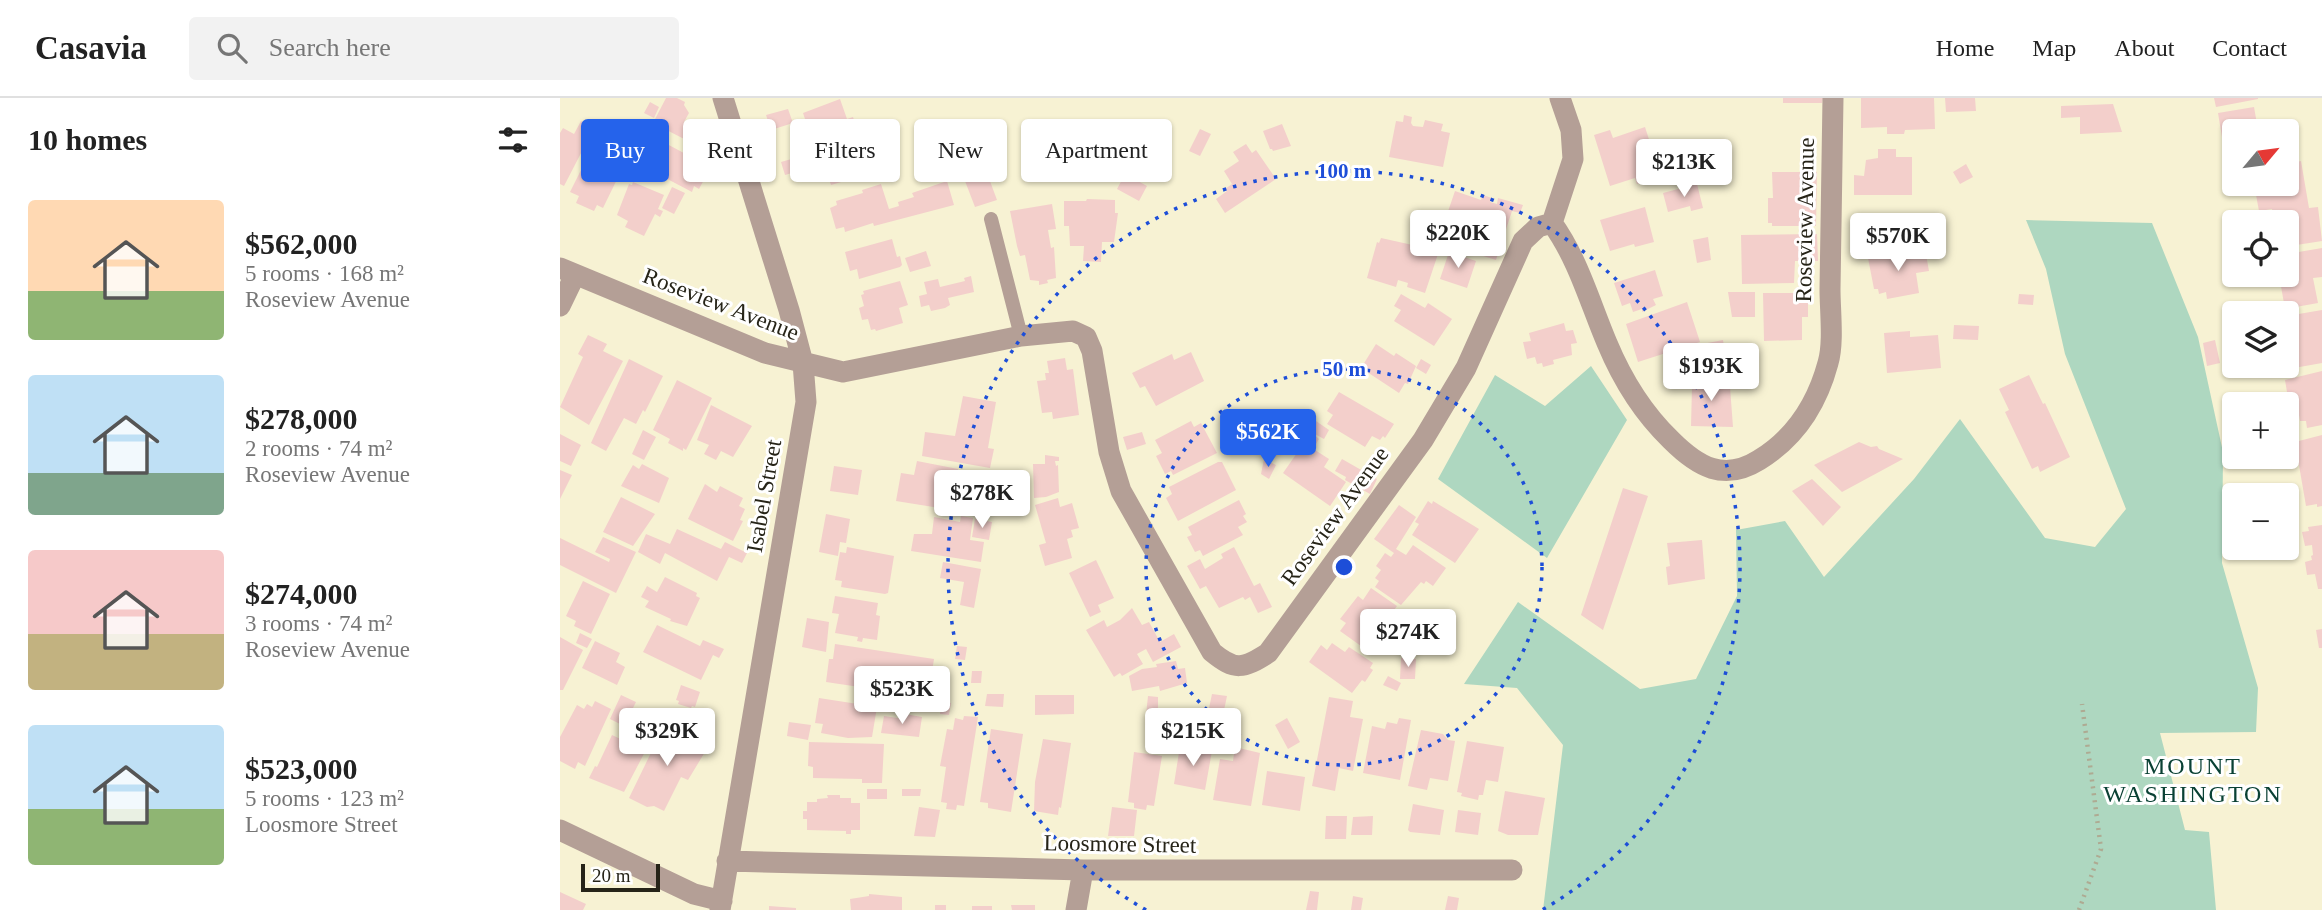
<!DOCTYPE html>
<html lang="en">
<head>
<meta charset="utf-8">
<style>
  body { margin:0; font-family:"Times New Roman",serif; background:#f2f2f2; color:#222; height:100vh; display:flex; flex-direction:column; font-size:26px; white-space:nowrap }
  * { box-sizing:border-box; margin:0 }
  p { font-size:23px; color:#767676 }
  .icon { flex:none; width:38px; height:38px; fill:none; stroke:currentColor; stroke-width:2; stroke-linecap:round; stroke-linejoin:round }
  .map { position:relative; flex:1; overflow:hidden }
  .sheet { display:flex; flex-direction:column; background:#fff; width:560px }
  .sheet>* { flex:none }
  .top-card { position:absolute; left:21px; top:21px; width:665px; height:63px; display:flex; gap:14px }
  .needle { width:46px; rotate:61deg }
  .controls { position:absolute; left:1662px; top:21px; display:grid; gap:14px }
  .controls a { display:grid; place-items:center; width:77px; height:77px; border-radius:7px; background:#fff; box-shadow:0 2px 5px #0004; font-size:35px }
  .scale { position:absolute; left:21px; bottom:18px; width:79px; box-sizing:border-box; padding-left:7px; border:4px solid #262418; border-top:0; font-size:19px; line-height:24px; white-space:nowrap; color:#262418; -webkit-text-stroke:5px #fff; paint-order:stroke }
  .price { position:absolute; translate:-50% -60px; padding:0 16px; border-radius:7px; background:#fff; color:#222; font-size:23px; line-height:46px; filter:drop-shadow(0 2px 4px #0008) }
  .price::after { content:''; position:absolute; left:50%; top:42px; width:21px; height:16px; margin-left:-10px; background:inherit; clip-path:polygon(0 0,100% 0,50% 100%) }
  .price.selected { background:#2563eb; color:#fff }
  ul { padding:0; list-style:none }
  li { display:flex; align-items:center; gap:21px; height:175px; padding:0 28px }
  li span { display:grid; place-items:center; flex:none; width:196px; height:140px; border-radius:7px; color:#555 }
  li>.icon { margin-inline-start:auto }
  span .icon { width:84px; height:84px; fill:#fffc; stroke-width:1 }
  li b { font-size:30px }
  h2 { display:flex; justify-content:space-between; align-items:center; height:84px; padding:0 28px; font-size:30px }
  .pill { padding:0 24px; border-radius:7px; background:#fff; box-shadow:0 2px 5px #0004; font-size:24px; line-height:63px }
  .pill.selected { background:#2563eb; color:#fff }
  header { display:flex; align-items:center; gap:42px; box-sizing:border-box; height:98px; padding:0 35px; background:#fff; border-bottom:2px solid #e0e0e0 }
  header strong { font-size:33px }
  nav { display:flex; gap:38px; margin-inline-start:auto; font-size:24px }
  .search { width:490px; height:63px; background:#f2f2f2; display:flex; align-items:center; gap:18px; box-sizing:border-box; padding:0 24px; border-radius:7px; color:#767676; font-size:26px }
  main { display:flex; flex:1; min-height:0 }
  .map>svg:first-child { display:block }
</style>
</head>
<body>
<header>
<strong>Casavia</strong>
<div class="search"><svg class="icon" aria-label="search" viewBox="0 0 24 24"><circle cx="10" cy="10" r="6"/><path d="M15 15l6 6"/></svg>Search here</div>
<nav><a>Home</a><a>Map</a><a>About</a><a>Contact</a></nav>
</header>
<main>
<section class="sheet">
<h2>10 homes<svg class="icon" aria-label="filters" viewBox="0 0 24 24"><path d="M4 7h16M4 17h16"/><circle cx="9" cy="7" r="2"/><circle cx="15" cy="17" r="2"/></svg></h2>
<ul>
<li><span style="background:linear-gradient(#ffd9b3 65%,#8fb573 0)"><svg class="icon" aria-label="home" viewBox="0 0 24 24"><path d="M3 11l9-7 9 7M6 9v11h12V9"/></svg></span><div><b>$562,000</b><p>5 rooms · 168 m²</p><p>Roseview Avenue</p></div></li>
<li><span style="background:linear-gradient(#bfe0f5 70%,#7fa58c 0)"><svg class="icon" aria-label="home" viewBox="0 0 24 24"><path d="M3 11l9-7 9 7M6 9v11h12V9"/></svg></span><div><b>$278,000</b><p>2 rooms · 74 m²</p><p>Roseview Avenue</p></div></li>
<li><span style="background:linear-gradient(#f6c9c9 60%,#c2b280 0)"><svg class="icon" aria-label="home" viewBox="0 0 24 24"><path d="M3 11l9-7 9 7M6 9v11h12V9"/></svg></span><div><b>$274,000</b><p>3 rooms · 74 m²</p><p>Roseview Avenue</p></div></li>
<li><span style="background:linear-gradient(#bfe0f5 60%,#8fb573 0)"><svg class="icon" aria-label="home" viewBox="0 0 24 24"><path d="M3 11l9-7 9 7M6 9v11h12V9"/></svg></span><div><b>$523,000</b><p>5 rooms · 123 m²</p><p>Loosmore Street</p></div></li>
</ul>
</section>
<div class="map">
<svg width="1762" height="812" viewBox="0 0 1762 812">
  <rect width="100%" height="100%" fill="#f7f2d3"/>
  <path fill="#aed7c0" d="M1466,122L1592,125L1638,239L1663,354L1662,465L1698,590L1696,634L1600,635L1625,732L1649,734L1656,812H983L1003,647L957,590L904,586L958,504L1080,591L1136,581L1177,498L1176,432L1225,423L1264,479L1354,381L1400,321L1485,440L1535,449L1566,411L1505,256L1486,171Z
    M1031,268L1067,322L987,460L878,381L935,277L985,308Z"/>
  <path fill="#f3cfcb" d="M106,0H117L125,4L124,7L129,15L124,24L135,28L128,43L93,25Z
    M1223,0H1263L1262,5H1223Z
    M1301,0H1374L1375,31L1345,32L1344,36H1327V29L1301,30Z
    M1385,0H1415L1416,13L1386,14Z
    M1654,0H1698V1L1656,9Z
    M280,1L287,21L293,19L298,35L247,50L243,40L249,38V33L243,15Z
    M90,4L99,9L94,20L84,15Z
    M1553,6L1562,34L1520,36V19L1501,20V8Z
    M1694,9L1697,26L1700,25L1702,33H1675V67L1667,69L1658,15Z
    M228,11L233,25L211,32L206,17Z
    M844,17L852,19L851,25L853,28L863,29L865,22L883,26L881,33L890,35L883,69L829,59L836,23L843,24Z
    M21,23L34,30L4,88L0,86V35L3,30L14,36Z
    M45,24L73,38L62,61L66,63L43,110L37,107L34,113L16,105L19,98L10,94Z
    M722,26L731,48L713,53L712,51H710L703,33Z
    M1729,27L1736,56L1727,58V33L1703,32Z
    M1085,29L1094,57L1087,59L1088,62L1090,61L1096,80L1077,86L1075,80L1050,88L1034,37L1050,32L1053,40Z
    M640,31L651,36L640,58L629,53Z
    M107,46L135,61L130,71L145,80L139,91L134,88L132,94L96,75Z
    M686,46L692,55L696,52L716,81L665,115L656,101L667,93L665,91L672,86L664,73L679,63L673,54Z
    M308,47L315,74L271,87L268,78L261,80L256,63Z
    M1318,51H1336V59H1352V97H1294V77L1304,78L1306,62L1318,60Z
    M592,56L604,65L596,76L584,67Z
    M242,58L246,71L225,77L221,64Z
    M1741,63L1749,110L1758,109L1762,143L1730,148L1727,124H1714L1712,111L1699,113L1694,86H1727V66Z
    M1406,66L1413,79L1400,86L1393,74Z
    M1212,74H1257L1256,128H1212V125H1208V100H1213Z
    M427,75L437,102L415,109L405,83Z
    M565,76L587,88L579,103L557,91Z
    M387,83L394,107L314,128L313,125L285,134L284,129L276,131L270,110L277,107L276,103L303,95L302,92L321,86L329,111L339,108L338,104L354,99L352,95Z
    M73,84L104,97L98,111L103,113L100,119L95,116L84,138L65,129L68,123L57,117L69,86L72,87Z
    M1137,86L1143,110L1131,113L1130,108L1108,114L1103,95Z
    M112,89L125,95L114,116L102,110Z
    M895,93L921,102L923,97L932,100L930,104L937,106L938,100L963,107L960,115L952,113L936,162L882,145L888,129L883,128Z
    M527,101L555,102V115H558L554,144H542L541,164L523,163L524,148H510L509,128H504V103H526Z
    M492,106L496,131L488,132L491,150L494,149L496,180L487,182L488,185L479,187V183L470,182L465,157L460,158L457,148L450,113Z
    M1085,109L1094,144L1075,149L1074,146L1050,153L1040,122Z
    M1257,136L1258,163H1235L1234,185L1182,186L1181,137Z
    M1148,139L1151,162L1137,165L1133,142Z
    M821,140L857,148L859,144L880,150L865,195L847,189L848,185L838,182L836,189L807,180L817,144L819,145Z
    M332,141L337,159L340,158L342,167L340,169L299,181L297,171L290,173L285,154Z
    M1762,150V179L1753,180L1758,205L1725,211L1719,177H1727V156Z
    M1365,151L1369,173L1356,175L1359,195L1327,201L1326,194L1319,196L1318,191H1314L1308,160Z
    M366,153L371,168L350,174L345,160Z
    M889,154L916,163L907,190L880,181Z
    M1095,172L1103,198L1093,201L1096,207L1082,214V211L1073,214L1070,205L1062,208L1054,185Z
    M411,178L414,194L388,200L390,207L385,210L371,213L369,207L361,209L359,198L367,196L364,184L378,181L380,189L405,183L404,180Z
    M340,183L348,207L339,210L343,225L316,233L315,231L311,232L308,221L302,222L299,210L304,208L301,197L304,196L303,193Z
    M1168,194H1195V219H1172Z
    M1203,195H1242V205L1248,204V219H1242V242L1204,243Z
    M841,196L865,210L868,205L892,221L874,248L834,223L841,212L834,208Z
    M1459,196L1474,197L1473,207L1458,206Z
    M1127,204L1140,244L1078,264L1066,226Z
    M1762,212V265L1734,270L1733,262L1727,263V246L1731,245L1729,236H1727V218Z
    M1004,225L1006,233L1013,232L1017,245L1011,246L1012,257L993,262L994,266L983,269L982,265L977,266L975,259L967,261L963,244L971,243L969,235Z
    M1394,227L1419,228L1418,242L1393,241Z
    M1350,233V239L1378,237L1381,270L1327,275L1324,235Z
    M28,237L47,246L43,253L63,263L29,327L0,309L23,259L18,256Z
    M1163,242L1167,266L1156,268L1157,276L1117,280L1113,257L1118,256L1117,251Z
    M1655,242L1660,265L1647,268L1643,245Z
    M816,246L834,258L836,255L856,268L848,286L845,285L839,295L801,270Z
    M631,254L644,283L596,308L585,288L580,290L572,275L612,256L614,262Z
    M505,260L507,272L513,271L519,317L493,321L492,314L482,315L477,283L486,282L485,275H489L487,263Z
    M69,261L103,278L85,314L83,312L76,326L64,320L46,353L31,345Z
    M861,261L871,267L866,276L856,270Z
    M1762,273V327L1747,330L1746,323H1740L1737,305L1729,306L1725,282Z
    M1469,277L1483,306L1485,305L1510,359L1480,374L1478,368L1472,371L1445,314L1449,312L1439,291Z
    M1152,280H1164L1163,282L1170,289L1173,329L1131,328L1132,289H1126L1127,281Z
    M117,282L152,300L126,352L123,350V353L108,345L110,341L93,332Z
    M779,294L834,326L825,340L823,338L820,342L812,338L805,349L767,326L773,317L767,313Z
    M403,298L436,304L428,350L434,351L430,370L362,358L365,334L395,338Z
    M151,307L192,328L173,359L161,353L156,362L144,356L149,347L137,342Z
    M743,314L769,332L764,341L751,334L759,341L756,346L727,331L730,324L735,327Z
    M631,323L634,329L641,325L657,355L613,377L611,373L605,376L596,358L602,355L595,342Z
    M83,332L96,339L84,362L72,356Z
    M582,334L586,346L567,352L563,339Z
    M0,336L21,347L11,368L0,363Z
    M1762,337V408L1757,409V406L1746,408L1735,344Z
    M1299,344L1311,349L1317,348L1319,351L1343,361L1282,394L1254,367Z
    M744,345L769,361L764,369L786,384L770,408L723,375Z
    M485,357L499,359V363H495L496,368L498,367L499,394L486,399L474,400L473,366H485Z
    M704,361L716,367L709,381L701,376Z
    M782,361L817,381L810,396L785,382L786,379L775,373Z
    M357,363L398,371L392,412L336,403L341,375L354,377Z
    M658,364H662L676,392L618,423L606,400L612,396L609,389Z
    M82,366L109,380L99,405L61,388L73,367L79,371Z
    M274,368L302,372L298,397L270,393Z
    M0,372L12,377L0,401Z
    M1252,381L1281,409L1263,428L1232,393Z
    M145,386L157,394L160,388L183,400L179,408L185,411L180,422L183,423L173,443L128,421Z
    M419,390L436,393L433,410L416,407Z
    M1063,390L1088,398L1043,532L1021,517Z
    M441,392L462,395L460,408L438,416Z
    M61,399L95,416L73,448L43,434Z
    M498,400L500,409L512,405L519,430L511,432L513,439L507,441L512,460L485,468L479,447L486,445L475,407Z
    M679,402L686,416L683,418L687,424L678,429L683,437L643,458L640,452L635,454L627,439L632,437L628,429Z
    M868,403L872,406L873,403L919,431L895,465L852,437L859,426L855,424Z
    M839,407L856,419L836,451L846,457L853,447L886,470L873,488L866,483L864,486L861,484L841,507L815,489L819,483L815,480L821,472L816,468L825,455L831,459L834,455L814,441Z
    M266,416L290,421L286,445L280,444L278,458L259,454Z
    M401,418L413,420L410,442L424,444L421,464L351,453L354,436H372L374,419L400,424Z
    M415,421L432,424L429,442L412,439Z
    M1762,427V491H1758L1755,476L1747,477L1745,464L1752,462L1751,458L1753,457L1752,447L1745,448L1742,434L1749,433L1748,429Z
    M117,431L161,451L165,444L187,455L182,465L169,459L157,483L105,455L100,466L78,454L86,436L110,446Z
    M43,439L76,454L56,495L0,467V440L49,464L50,461L35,454Z
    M1142,442L1145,481L1108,487L1106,469L1110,468L1107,445Z
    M287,449L334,458L328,495L325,496L281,489L282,483L275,482L280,454L286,455Z
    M674,449L694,488L700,485L712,509L698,515L690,499L685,502L683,499L659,510L646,488L640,491L627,468L640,461L645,471L663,460L661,456Z
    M536,462L554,500L538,507L541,514L530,519L509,475Z
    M383,464L421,471L414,510L400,507L404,484L380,480Z
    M105,479L137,495L136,498L140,500L127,528L110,523L111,521L85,509L89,503L81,499L87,488L97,494Z
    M23,483L50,496L31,536L14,528L16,523L6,518Z
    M811,490L837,508L829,519L824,516L808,541L807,540L801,548L780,533L786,525L780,521L798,498L803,502Z
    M275,498L318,505L316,517L320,518L317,542L303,540L302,544L297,543L298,539L275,535L279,516L272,515Z
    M572,510L582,527L589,524L600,544L614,536L621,549L593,564L586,551L577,556L583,566L562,578L560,575L554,579L526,532L544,522L547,529L560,522Z
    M247,520L269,524L266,554L242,549Z
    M97,527L140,548L143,542L164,551L159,560L153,557L141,582L83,554Z
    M1762,531V550H1759L1756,532Z
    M20,535L32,541L27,550L16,545Z
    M0,539L23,552L3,592H0Z
    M35,543L60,555L56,564L65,569L57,587L22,570Z
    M772,545L785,554L789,549L813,565L810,570L813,572L805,584L802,582L792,595L749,564L761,547L767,552Z
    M275,546L374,561L369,593L333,590L334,584L314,581L313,591L266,584L269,561H273Z
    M397,548L407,549L405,562L395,561Z
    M841,560L856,561L855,581H840Z
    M616,563L618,571L625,570L627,585L600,593L599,588L572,593L569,578L582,571L597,569L596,566Z
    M412,573H422L421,585H411Z
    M828,578L841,585L837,593L823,587Z
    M121,587L140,594L135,609L132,608L131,610L118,606L119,603L116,602Z
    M427,596H444L443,609L425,608Z
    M652,596L667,598L663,617L648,615Z
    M61,597L76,604L64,628L50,621Z
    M475,597H514V616L475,617Z
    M588,598L598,599V611L602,612L601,629L585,627Z
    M769,599L793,603L790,619L803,621L793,673L779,670L775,693L752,688Z
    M259,600L317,609L312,639L288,640L261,635L263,626L255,625Z
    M35,603L51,611L25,668L18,664L15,671L0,663V639L17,607L24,611L27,606L32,609Z
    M382,603L391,605L389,617L380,616Z
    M345,616L362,619L359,639L321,635L324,618L344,621Z
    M404,618L418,619L404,708L397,707L396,712L386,711L387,705L381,704L386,669L380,668L387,631L393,632L395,620L403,622Z
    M727,620L740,644L728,651L715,627Z
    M839,620L851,622L840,682L803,675L812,628L825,631L827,624L837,626Z
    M229,624L251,627L248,642L227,638Z
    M104,628L148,649L128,682L121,679L104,713L94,708L87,709L69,700Z
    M431,631L463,636L451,714L428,710V705L420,704Z
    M861,632L883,636L888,642L895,643L888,683L870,680L867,692L848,688Z
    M52,637L69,645L71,640L88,648L64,694L29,680L35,668L37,669Z
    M483,641L511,645L501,710L499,709L498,717L474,713L475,684Z
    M907,643L944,649L938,684L926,682L923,697H919L918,702L901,698L902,695L897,694Z
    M249,644L324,646L322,685H302V681L253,680V669L248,668Z
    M620,648L652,653L645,692L614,686Z
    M675,649L700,655L691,708L653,702L660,661L673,663Z
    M574,654L602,658L594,708L587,707L586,712L574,710V705L568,704Z
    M707,673L745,679L740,713L702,707Z
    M307,691H327V701H307Z
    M342,691H361L360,698H342Z
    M945,693L985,700L978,737H948L938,733Z
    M267,697H280V700H291V705H300V732H291V736H286V733L247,732V721H243V713H247V704H257V701L268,700Z
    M853,706L884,712L880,737L850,734L848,732Z
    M359,709L380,712L375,739L354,738Z
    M552,709L577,712L574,738H548Z
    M898,712L921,715L918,737L895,734Z
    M766,718H787L786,741H765Z
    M813,718L812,737H791L793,719Z
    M750,793L759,794L757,812H746Z
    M0,794L26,806L23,812H0Z
    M309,796L342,799V812H291L290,801L309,798Z
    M793,798L803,800L801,812H791Z
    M888,798L899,800L897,812H885Z
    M375,807H386V812H375Z
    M451,807H475V812H452Z
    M209,808L236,810V812H209Z
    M412,808H432V812H412Z"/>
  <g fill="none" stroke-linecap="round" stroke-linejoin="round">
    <path stroke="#aeaa92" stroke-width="4.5" stroke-dasharray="2 5" stroke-linecap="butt" d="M1519,812L1541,751L1522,606"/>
    <path stroke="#b49f96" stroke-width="14" d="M431,121L461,238"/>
    <path stroke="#b49f96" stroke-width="21" d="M992,125L1013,61L1011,32L1000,0
      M0,170L205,255L283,274L461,238L513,233L526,239L532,253L549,354L561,393L652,554C675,573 683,571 708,555L863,342L906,270L963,143L978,129L992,125C1018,161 1030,205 1047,245C1062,281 1083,315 1111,342C1138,369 1164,384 1199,362C1235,340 1257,306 1268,265C1274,245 1270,213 1270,191C1271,127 1272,64 1273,0
      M0,208L15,177
      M0,732L134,796L162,803
      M167,763L523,772H952
      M160,812L246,304L243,265L229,212L163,0
      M516,812L523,772"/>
  </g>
  <g fill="none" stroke="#1d4ed8" stroke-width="3.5" stroke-dasharray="3.5 7">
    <circle cx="784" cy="469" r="198"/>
    <path d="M586 812A396 396 0 1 1 982 812"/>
  </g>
  <g text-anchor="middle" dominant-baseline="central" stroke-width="6" stroke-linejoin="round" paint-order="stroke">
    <g font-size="23" fill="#262418" stroke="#fff">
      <text transform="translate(1245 122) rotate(-89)">Roseview Avenue</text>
      <text transform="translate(161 206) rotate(21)">Roseview Avenue</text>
      <text transform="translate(204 398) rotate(-80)">Isabel Street</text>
      <text transform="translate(775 418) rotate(-54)">Roseview Avenue</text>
      <text transform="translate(560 746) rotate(1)">Loosmore Street</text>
    </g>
    <g font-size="24" letter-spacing="2" fill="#0a4134" stroke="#fff">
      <text x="1633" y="668">MOUNT<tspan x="1633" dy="28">WASHINGTON</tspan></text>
    </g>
  </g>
  <circle cx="784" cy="469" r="10" fill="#1d4ed8" stroke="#fff" stroke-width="3.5"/>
  <g font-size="21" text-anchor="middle" font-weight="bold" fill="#1d4ed8" stroke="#fff" stroke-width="6" stroke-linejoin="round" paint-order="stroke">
    <text x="784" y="80">100 m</text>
    <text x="784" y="278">50 m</text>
  </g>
</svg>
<div class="controls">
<a><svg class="needle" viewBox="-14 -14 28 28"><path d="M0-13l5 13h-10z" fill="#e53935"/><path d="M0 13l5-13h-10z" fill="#767676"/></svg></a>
<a><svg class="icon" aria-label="locate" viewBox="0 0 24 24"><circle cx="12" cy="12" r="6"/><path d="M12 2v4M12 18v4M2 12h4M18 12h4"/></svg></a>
<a><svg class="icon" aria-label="layers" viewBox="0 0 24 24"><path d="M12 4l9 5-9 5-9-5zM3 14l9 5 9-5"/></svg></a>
<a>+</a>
<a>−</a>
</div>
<div class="scale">20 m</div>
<b class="price" style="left:1124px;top:101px">$213K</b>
<b class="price" style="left:898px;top:172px">$220K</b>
<b class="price" style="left:1338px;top:175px">$570K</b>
<b class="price" style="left:1151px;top:305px">$193K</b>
<b class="price selected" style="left:708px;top:371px">$562K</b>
<b class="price" style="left:422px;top:432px">$278K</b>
<b class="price" style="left:848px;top:571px">$274K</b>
<b class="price" style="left:342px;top:628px">$523K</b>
<b class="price" style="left:107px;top:670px">$329K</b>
<b class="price" style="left:633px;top:670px">$215K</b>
<div class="top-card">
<a class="pill selected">Buy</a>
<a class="pill">Rent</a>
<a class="pill">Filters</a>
<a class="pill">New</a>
<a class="pill">Apartment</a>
</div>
</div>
</main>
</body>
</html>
